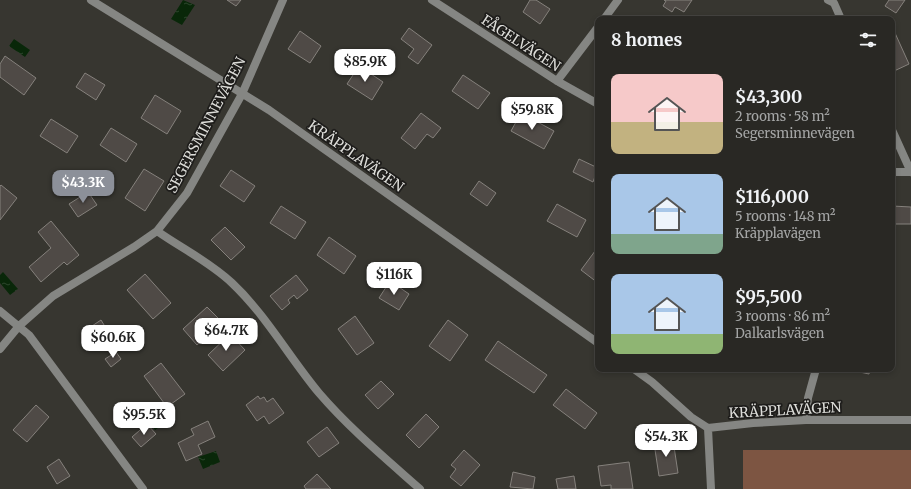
<!DOCTYPE html>
<html lang="en">
<head>
<meta charset="utf-8">
<style>
  body { margin:0; font-family:Merriweather,serif; background:#31302c; color:#f1f3f6; height:100vh; display:flex; flex-direction:column; font-size:15px; white-space:nowrap }
  * { box-sizing:border-box; margin:0 }
  p { font-size:13px; color:#a5a6a6 }
  .icon { flex:none; width:22px; height:22px; fill:none; stroke:currentColor; stroke-width:2; stroke-linecap:round; stroke-linejoin:round }
  .map { position:relative; flex:1; overflow:hidden }
  .sheet { position:absolute; left:595px; top:16px; width:300px; height:356px; display:flex; flex-direction:column; background:#292824; border-radius:8px; box-shadow:0 2px 6px #0003,0 0 0 1px #454441 }
  .sheet>* { flex:none }
  .price { position:absolute; translate:-50% -34px; padding:0 9px; border-radius:8px; background:#fff; color:#222; font-size:13px; line-height:26px; filter:drop-shadow(0 1px 2px #0008) }
  .price::after { content:''; position:absolute; left:50%; top:24px; width:12px; height:9px; margin-left:-6px; background:inherit; clip-path:polygon(0 0,100% 0,50% 100%) }
  .price.active { background:#8c9099; color:#fff }
  ul { padding:0; list-style:none }
  li { display:flex; align-items:center; gap:12px; height:100px; padding:0 16px }
  li span { display:grid; place-items:center; flex:none; width:112px; height:80px; border-radius:8px; color:#555 }
  li>.icon { margin-inline-start:auto }
  span .icon { width:48px; height:48px; fill:#fffc; stroke-width:1 }
  li b { font-size:17px }
  h2 { display:flex; justify-content:space-between; align-items:center; height:48px; padding:0 16px; font-size:17px }
  .map>svg:first-child { display:block }
</style>
</head>
<body>
<div class="map">
<svg width="911" height="489" viewBox="0 0 911 489">
  <defs>
    <pattern id="water-ripples" width="26" height="14" patternUnits="userSpaceOnUse"><rect width="26" height="14" fill="#092709"/><path d="M2 4q2-2 4 0t4 0M15 11q2-2 4 0t4 0" fill="none" stroke="#2c462c"/></pattern>
  </defs>
  <rect width="100%" height="100%" fill="#373630"/>
  <path fill="#7d5542" d="M743,450H911V489H743Z"/>
  <path fill="url(#water-ripples)" d="M183,0L195,5L182,25L171,19Z
    M14,39L30,50L25,57L9,46Z
    M3,272L18,289L10,295L0,283V275Z
    M153,408L164,424L155,430L144,414Z
    M216,451L220,462L203,469L198,457Z"/>
  <path fill="#4f4a46" stroke="#85817c" d="M227,0H241L236,6Z
    M530,0H536L550,9L540,24L523,12Z
    M664,0H692L684,12L675,7L672,12L663,6L666,1Z
    M889,0H905L896,13L885,6Z
    M409,28L432,45L418,64L408,57L414,49L401,39Z
    M300,31L321,46L310,63L288,49Z
    M895,33L909,64L892,72V34Z
    M5,56L36,78L24,95L0,77V64Z
    M359,66L383,82L372,100L347,84Z
    M85,73L105,85L96,100L76,87Z
    M463,75L490,93L478,109L452,91Z
    M155,95L181,111L167,134L141,118Z
    M421,113L441,128L433,138L427,134L415,149L401,138Z
    M521,113L554,131L544,149L511,131Z
    M51,119L78,136L67,153L40,136Z
    M111,128L137,144L126,162L100,145Z
    M579,159L598,168L593,182L573,172Z
    M144,169L164,181L145,211L125,198Z
    M231,170L255,186L244,202L220,186Z
    M479,181L496,193L487,206L470,194Z
    M1,185L17,198L0,220V186Z
    M88,192L97,205L78,217L69,204Z
    M557,204L586,220L577,237L547,221Z
    M281,206L306,222L295,239L270,223Z
    M892,206L911,207V224H892Z
    M51,221L79,255L67,265L64,262L41,282L29,267L51,248L38,232Z
    M225,227L245,247L231,260L211,240Z
    M329,237L356,256L344,274L317,255Z
    M598,247V283L581,270Z
    M145,274L171,303L153,319L127,290Z
    M296,275L308,290L297,299L294,295L288,300L290,303L282,310L270,296Z
    M390,281L409,294L399,310L379,298Z
    M207,307L222,322L197,345L183,329Z
    M355,316L374,343L357,355L338,329Z
    M101,320L109,333L92,345L83,332Z
    M448,320L468,335L450,361L429,346Z
    M230,334L245,350L223,371L208,355Z
    M498,341L547,375L534,393L485,360Z
    M116,352L121,359L111,367L105,359Z
    M161,363L185,394L167,407L144,376Z
    M846,369H870L869,374Z
    M381,381L394,394L378,409L365,395Z
    M566,389L597,413L585,429L553,405Z
    M258,396L260,399L264,397L267,402L273,398L284,413L269,424L264,416L257,421L246,405Z
    M36,405L49,417L27,442L13,430Z
    M426,414L439,427L419,448L406,435Z
    M208,421L215,437L198,445L202,454L186,461L178,443L194,435L191,429Z
    M147,424L156,434L141,447L132,437Z
    M327,427L339,443L319,457L307,442Z
    M673,440L678,473L659,476L654,443Z
    M464,450L480,465L461,486L450,477L456,469L451,465Z
    M59,459L70,476L57,484L47,467Z
    M629,462L633,489H611V485L601,486L598,466Z
    M513,472L535,477L533,489L510,487Z
    M317,474L331,489H306L304,486Z
    M574,476L576,489H558L556,479Z"/>
  <g fill="none" stroke-linecap="round" stroke-linejoin="round">
    <path stroke="#858683" stroke-width="8" d="M91,0L269,110L598,343
      M432,0L557,81L598,104
      M828,0L834,3L841,19
      M604,19L618,0
      M557,81L598,27
      M892,130L911,172
      M892,172H911
      M157,231C181,248 210,262 232,283C266,315 289,357 319,393C349,428 385,458 420,489
      M0,311L29,335L143,489
      M0,349L19,326L53,296L134,247L157,231L187,193L242,94L283,0
      M634,369L652,382L691,417L708,428L753,423L806,420H911
      M806,420L808,398L816,369
      M708,428L711,489"/>
  </g>
  <g text-anchor="middle" dominant-baseline="central" stroke-width="3.5" stroke-linejoin="round" paint-order="stroke">
    <g font-size="14" fill="#ddddd9" stroke="#1e1d1b">
      <text transform="translate(521 43) rotate(33)">FÅGELVÄGEN</text>
      <text transform="translate(206 125) rotate(-62)">SEGERSMINNEVÄGEN</text>
      <text transform="translate(356 156) rotate(35)">KRÄPPLAVÄGEN</text>
      <text transform="translate(785 410) rotate(-3)">KRÄPPLAVÄGEN</text>
    </g>
  </g>
</svg>
<b class="price" style="left:365px;top:83px">$85.9K</b>
<b class="price" style="left:532px;top:131px">$59.8K</b>
<b class="price active" style="left:83px;top:204px">$43.3K</b>
<b class="price" style="left:394px;top:296px">$116K</b>
<b class="price" style="left:226px;top:352px">$64.7K</b>
<b class="price" style="left:113px;top:359px">$60.6K</b>
<b class="price" style="left:144px;top:436px">$95.5K</b>
<b class="price" style="left:666px;top:458px">$54.3K</b>
<section class="sheet">
<h2>8 homes<svg class="icon" aria-label="filters" viewBox="0 0 24 24"><path d="M4 7h16M4 17h16"/><circle cx="9" cy="7" r="2"/><circle cx="15" cy="17" r="2"/></svg></h2>
<ul>
<li><span style="background:linear-gradient(#f6c9c9 60%,#c2b280 0)"><svg class="icon" aria-label="home" viewBox="0 0 24 24"><path d="M3 11l9-7 9 7M6 9v11h12V9"/></svg></span><div><b>$43,300</b><p>2 rooms · 58 m²</p><p>Segersminnevägen</p></div></li>
<li><span style="background:linear-gradient(#a9c7e8 75%,#7fa58c 0)"><svg class="icon" aria-label="home" viewBox="0 0 24 24"><path d="M3 11l9-7 9 7M6 9v11h12V9"/></svg></span><div><b>$116,000</b><p>5 rooms · 148 m²</p><p>Kräpplavägen</p></div></li>
<li><span style="background:linear-gradient(#a9c7e8 75%,#8fb573 0)"><svg class="icon" aria-label="home" viewBox="0 0 24 24"><path d="M3 11l9-7 9 7M6 9v11h12V9"/></svg></span><div><b>$95,500</b><p>3 rooms · 86 m²</p><p>Dalkarlsvägen</p></div></li>
</ul>
</section>
</div>
</body>
</html>
